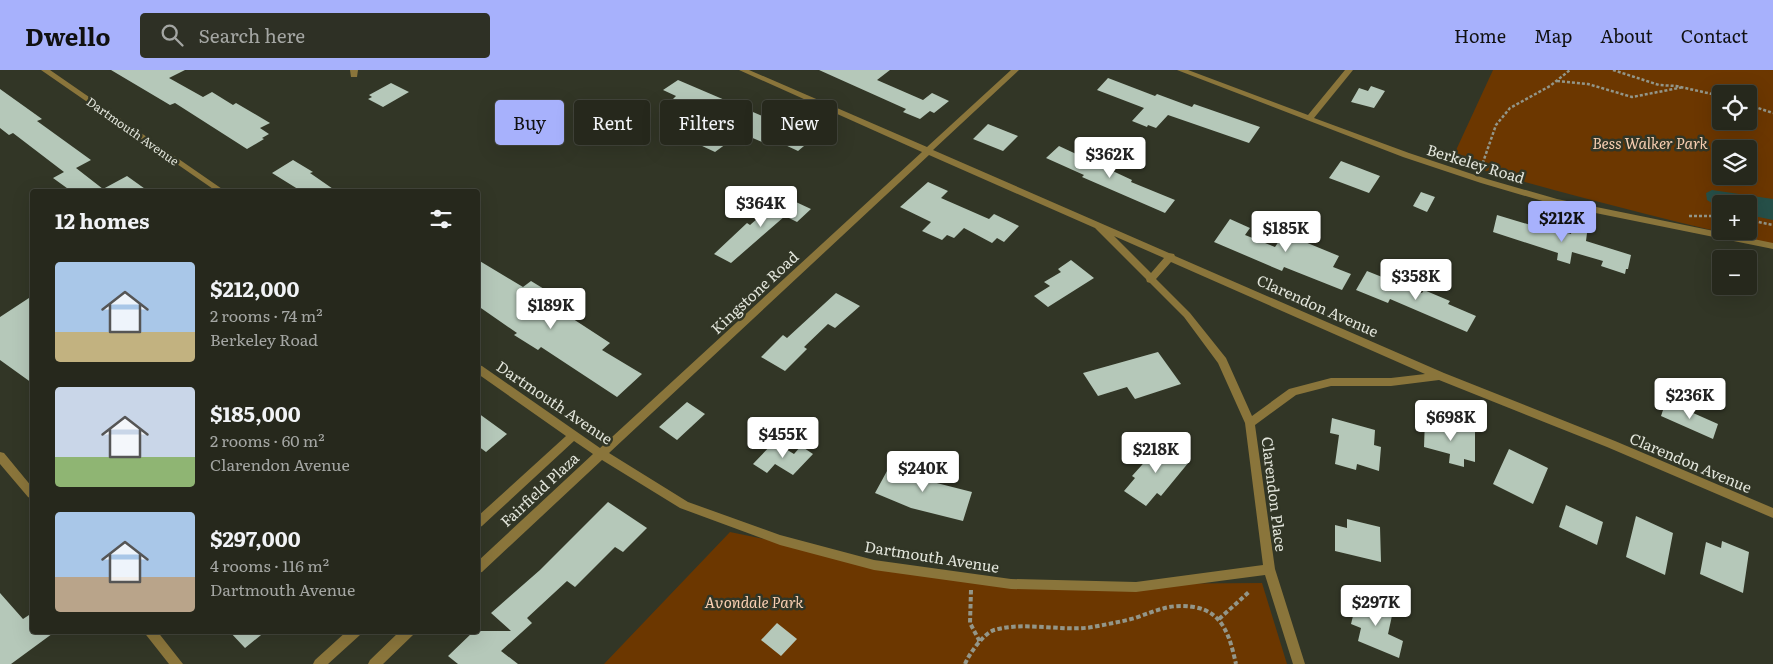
<!DOCTYPE html>
<html lang="en">
<head>
<meta charset="utf-8">
<style>
  body { margin:0; font-family:Literata,serif; background:#2e3025; color:#f1f3f6; height:100vh; display:flex; flex-direction:column; font-size:19px; white-space:nowrap }
  * { box-sizing:border-box; margin:0 }
  p { font-size:16px; color:#a4a6a3 }
  .icon { flex:none; width:28px; height:28px; fill:none; stroke:currentColor; stroke-width:2; stroke-linecap:round; stroke-linejoin:round }
  .map { position:relative; flex:1; overflow:hidden }
  .sheet { position:absolute; left:30px; top:119px; width:450px; height:445px; display:flex; flex-direction:column; background:#26281c; border-radius:5px; box-shadow:0 5px 20px #0002,0 0 0 1px #42443b }
  .sheet>* { flex:none }
  .banner { position:absolute; left:495px; top:30px; width:475px; height:45px; display:flex; gap:10px }
  .fabs { position:absolute; left:1712px; top:15px; display:grid; gap:10px }
  .fabs a { display:grid; place-items:center; width:45px; height:45px; border-radius:5px; background:#26281c; box-shadow:0 5px 20px #0002,0 0 0 1px #42443b; font-size:25px }
  .price { position:absolute; translate:-50% -42px; padding:0 11px; border-radius:5px; background:#fff; color:#222; font-size:16px; line-height:32px; filter:drop-shadow(0 1px 2px #0008) }
  .price::after { content:''; position:absolute; left:50%; top:30px; width:15px; height:11px; margin-left:-8px; background:inherit; clip-path:polygon(0 0,100% 0,50% 100%) }
  .price.on { background:#a7b1fc; color:#111 }
  ul { padding:0; list-style:none }
  li { display:flex; align-items:center; gap:15px; height:125px; padding:0 25px }
  li span { display:grid; place-items:center; flex:none; width:140px; height:100px; border-radius:5px; color:#555 }
  li>.icon { margin-inline-start:auto }
  span .icon { width:60px; height:60px; fill:#fffc; stroke-width:1 }
  li b { font-size:21px }
  h2 { display:flex; justify-content:space-between; align-items:center; height:60px; padding:0 25px; font-size:21px }
  .chip { padding:0 18px; border-radius:5px; background:#26281c; box-shadow:0 5px 20px #0002,0 0 0 1px #42443b; font-size:18px; line-height:45px }
  .chip.on { background:#a7b1fc; color:#111 }
  header { display:flex; align-items:center; gap:30px; box-sizing:border-box; height:70px; padding:0 25px; background:#a7b1fc; color:#111 }
  header strong { font-size:24px }
  nav { display:flex; gap:28px; margin-inline-start:auto; font-size:18px }
  .search { width:350px; height:45px; background:#2e3025; display:flex; align-items:center; gap:12px; box-sizing:border-box; padding:0 18px; border-radius:5px; color:#a4a6a3; font-size:19px }
  .map>svg:first-child { display:block }
</style>
</head>
<body>
<header>
<strong>Dwello</strong>
<div class="search"><svg class="icon" aria-label="search" viewBox="0 0 24 24"><circle cx="10" cy="10" r="6"/><path d="M15 15l6 6"/></svg>Search here</div>
<nav><a>Home</a><a>Map</a><a>About</a><a>Contact</a></nav>
</header>
<div class="map">
<svg width="1773" height="594" viewBox="0 0 1773 594">
  <rect width="100%" height="100%" fill="#323626"/>
  <path fill="#6c3700" fill-rule="evenodd" d="M1493,0H1773V174C1664,150 1558,122 1451,91ZM1721,24H1749V51H1721ZM1721,79H1749V106H1721ZM1721,134H1749V161H1721Z
    M730,462L991,515L1262,513L1287,594H604Z"/>
  <path fill="#265049" d="M1712,120L1773,129V150L1749,145V134H1721V139L1707,130L1706,123Z"/>
  <path fill="#b5c8b9" d="M111,0H185L169,8L203,27L212,22L233,35L236,33L270,53L260,58L269,64L262,68L264,69L247,79L175,33L170,35Z
    M819,0H890L877,10L923,30L932,23L949,31L934,43L930,41L920,49L903,42L906,39Z
    M1108,8L1155,26L1157,24L1192,37L1194,34L1260,57L1249,73L1168,45L1156,58L1148,55L1147,57L1132,51L1144,38L1097,20Z
    M678,10L790,58L793,56L816,66L798,81L768,67L762,72L741,63L715,82L700,75L710,67L674,51L692,39L672,30L676,26L663,20Z
    M391,13L409,22L383,37L368,29L372,27L369,25Z
    M1371,16L1385,21L1374,38L1351,32L1359,18L1368,21Z
    M0,19L42,49L37,51L91,90L76,98L103,119L127,106L148,121H71L53,108L64,102L13,63L9,65L0,58Z
    M988,54L1018,66L1003,81L973,69Z
    M1059,76L1132,110L1131,112L1175,130L1165,143L1082,107L1084,105L1046,88Z
    M293,90L313,102L310,103L336,121H301L272,103Z
    M1341,91L1380,106L1369,123L1329,108Z
    M928,112L948,121L941,128L989,149L994,144L1019,156L1004,172L997,168L992,173L964,158L954,168L947,165L942,170L922,161L931,152L900,137Z
    M1421,122L1435,127L1427,142L1413,136Z
    M783,126L811,139L797,152L785,146L731,193L714,184L747,153L750,155Z
    M1497,145L1544,159L1545,156L1571,164L1572,159L1587,163L1586,171L1631,185L1628,199H1626L1625,204L1601,196L1603,191L1572,182L1570,194L1557,190L1558,183L1493,162Z
    M1230,149L1250,158L1245,165L1275,177L1291,153L1312,162L1305,172L1339,186L1333,197L1351,204L1342,220L1284,197L1282,201L1214,172Z
    M478,190L523,217L531,211L549,222L541,228L610,273L602,280L642,304L617,327L541,277L538,280L514,265L517,263L478,236Z
    M1071,190L1094,208L1048,237L1034,226L1050,216L1044,212L1061,202L1058,199Z
    M1367,201L1422,223L1424,220L1450,231L1448,234L1476,246L1467,262L1390,229L1388,233L1356,220Z
    M836,223L860,236L835,258L828,254L804,277L807,279L785,301L761,287L783,265L787,268Z
    M32,226V313L0,290V247Z
    M1158,282L1181,314L1135,329L1127,317L1098,326L1083,303Z
    M1666,331L1718,354L1713,369L1661,346Z
    M687,332L705,344L677,370L659,357Z
    M478,343L507,364L486,382L478,376Z
    M1332,348L1375,360L1374,375L1381,377L1379,401L1357,394L1356,400L1335,394L1339,365L1330,363Z
    M1425,349L1475,362V392L1464,389V397L1449,393L1450,384L1424,377Z
    M1156,371L1189,392L1161,426L1157,423L1146,436L1124,421L1135,408L1132,406L1150,386L1145,383Z
    M774,372L794,384L801,376L813,384L793,405L775,394L767,403L753,394Z
    M1509,379L1548,398L1533,434L1493,414Z
    M893,390L925,403L921,409L972,422L963,451L911,438L875,423Z
    M608,432L647,458L623,482L615,477L575,517L567,511L527,548L532,553L501,581L518,594H458L448,586L474,561H511L491,543L540,500Z
    M1566,435L1603,452L1597,475L1559,457Z
    M1636,446L1673,463L1665,505L1626,487Z
    M1347,449L1380,457L1381,492L1335,481V455L1347,458Z
    M1722,471L1749,482L1743,523L1700,504L1706,472L1721,478Z
    M0,523L23,549L32,543V561H56L11,594H0Z
    M1358,526L1393,541L1388,564L1403,571L1399,588L1358,571L1361,558L1351,554Z
    M777,553L797,569L781,586L761,570Z
    M229,561H266L245,578Z"/>
  <g fill="none" stroke-linecap="round" stroke-linejoin="round">
    <path stroke="#939689" stroke-width="2.5" stroke-dasharray="3 2" stroke-linecap="butt" d="M1613,0L1659,15L1676,16L1721,26
      M1557,11L1588,14L1632,27L1684,17
      M1749,35L1773,43
      M1481,98L1496,55L1510,38L1550,16L1570,0
      M1689,146H1721
      M1749,150L1773,155"/>
    <path stroke="#939689" stroke-width="4" stroke-dasharray="4.5 2.5" stroke-linecap="butt" d="M971,520L970,553L980,572
      M1219,549L1249,522
      M965,594C969,584 984,563 994,560C1026,551 1061,562 1093,557C1107,554 1121,552 1135,548C1156,541 1170,533 1194,537C1224,542 1230,568 1236,594"/>
    <path fill="#8a753b" fill-rule="evenodd" d="M41,0H50L225,121H216Z
      M350,0H358L357,7H351Z
      M739,0H749L927,77L1011,0H1019L933,80L1169,183L1174,184L1175,186L1444,303L1615,371L1773,438V448L1607,377L1439,310L1391,316H1331L1296,325L1255,355L1275,499L1305,594H1293L1265,505L1136,522L1011,519L874,500L780,475L680,438L602,390L482,502L478,503V491L593,384L574,371L482,456L478,458V446L566,366L478,304V295L482,296L600,378L922,82ZM929,85L1095,158L1146,209L1147,212L1150,213L1184,247L1218,293L1245,353L1263,495L1136,512L1011,509L874,490L780,465L688,432L609,383ZM1114,166L1164,188L1151,203ZM1171,192L1425,304L1391,308H1331L1289,319L1252,346L1226,288L1190,243L1156,209Z
      M1177,0H1188L1308,45L1345,0H1353L1314,48L1409,83L1487,109L1557,129L1773,173V179L1556,135L1481,113L1403,87Z
      M0,382L4,383L32,417V429L28,427L0,394Z
      M143,561H157L183,594H169Z
      M347,561H362L360,565L328,594H313L315,590Z
      M400,561H415L413,565L383,594H368L370,590Z"/>
  </g>
  <g text-anchor="middle" dominant-baseline="central" stroke-width="5" stroke-linejoin="round" paint-order="stroke">
    <g font-size="12" fill="#e2e5db" stroke="#323626">
      <text transform="translate(133 61) rotate(35)">Dartmouth Avenue</text>
    </g>
    <g font-size="15" font-style="italic" fill="#f8cfb2" stroke="#323626">
      <text x="1650" y="72">Bess Walker Park</text>
      <text x="754" y="531">Avondale Park</text>
    </g>
    <g font-size="15" fill="#e2e5db" stroke="#323626">
      <text transform="translate(1476 93) rotate(17)">Berkeley Road</text>
      <text transform="translate(754 222) rotate(-43)">Kingstone Road</text>
      <text transform="translate(1318 235) rotate(24)">Clarendon Avenue</text>
      <text transform="translate(555 332) rotate(34)">Dartmouth Avenue</text>
      <text transform="translate(1691 392) rotate(23)">Clarendon Avenue</text>
      <text transform="translate(539 419) rotate(-43)">Fairfield Plaza</text>
      <text transform="translate(1275 424) rotate(83)">Clarendon Place</text>
      <text transform="translate(932 486) rotate(9)">Dartmouth Avenue</text>
    </g>
  </g>
</svg>
<div class="fabs">
<a><svg class="icon" aria-label="locate" viewBox="0 0 24 24"><circle cx="12" cy="12" r="6"/><path d="M12 2v4M12 18v4M2 12h4M18 12h4"/></svg></a>
<a><svg class="icon" aria-label="layers" viewBox="0 0 24 24"><path d="M12 4l9 5-9 5-9-5zM3 14l9 5 9-5"/></svg></a>
<a>+</a>
<a>−</a>
</div>
<b class="price" style="left:1110px;top:109px">$362K</b>
<b class="price" style="left:761px;top:158px">$364K</b>
<b class="price on" style="left:1562px;top:173px">$212K</b>
<b class="price" style="left:1286px;top:183px">$185K</b>
<b class="price" style="left:1416px;top:231px">$358K</b>
<b class="price" style="left:551px;top:260px">$189K</b>
<b class="price" style="left:1690px;top:350px">$236K</b>
<b class="price" style="left:1451px;top:372px">$698K</b>
<b class="price" style="left:783px;top:389px">$455K</b>
<b class="price" style="left:1156px;top:404px">$218K</b>
<b class="price" style="left:923px;top:423px">$240K</b>
<b class="price" style="left:1376px;top:557px">$297K</b>
<div class="banner">
<a class="chip on">Buy</a>
<a class="chip">Rent</a>
<a class="chip">Filters</a>
<a class="chip">New</a>
</div>
<section class="sheet">
<h2>12 homes<svg class="icon" aria-label="filters" viewBox="0 0 24 24"><path d="M4 7h16M4 17h16"/><circle cx="9" cy="7" r="2"/><circle cx="15" cy="17" r="2"/></svg></h2>
<ul>
<li><span style="background:linear-gradient(#a9c7e8 70%,#c2b280 0)"><svg class="icon" aria-label="home" viewBox="0 0 24 24"><path d="M3 11l9-7 9 7M6 9v11h12V9"/></svg></span><div><b>$212,000</b><p>2 rooms · 74 m²</p><p>Berkeley Road</p></div></li>
<li><span style="background:linear-gradient(#c9d6e8 70%,#8fb573 0)"><svg class="icon" aria-label="home" viewBox="0 0 24 24"><path d="M3 11l9-7 9 7M6 9v11h12V9"/></svg></span><div><b>$185,000</b><p>2 rooms · 60 m²</p><p>Clarendon Avenue</p></div></li>
<li><span style="background:linear-gradient(#a9c7e8 65%,#b9a48a 0)"><svg class="icon" aria-label="home" viewBox="0 0 24 24"><path d="M3 11l9-7 9 7M6 9v11h12V9"/></svg></span><div><b>$297,000</b><p>4 rooms · 116 m²</p><p>Dartmouth Avenue</p></div></li>
</ul>
</section>
</div>
</body>
</html>
